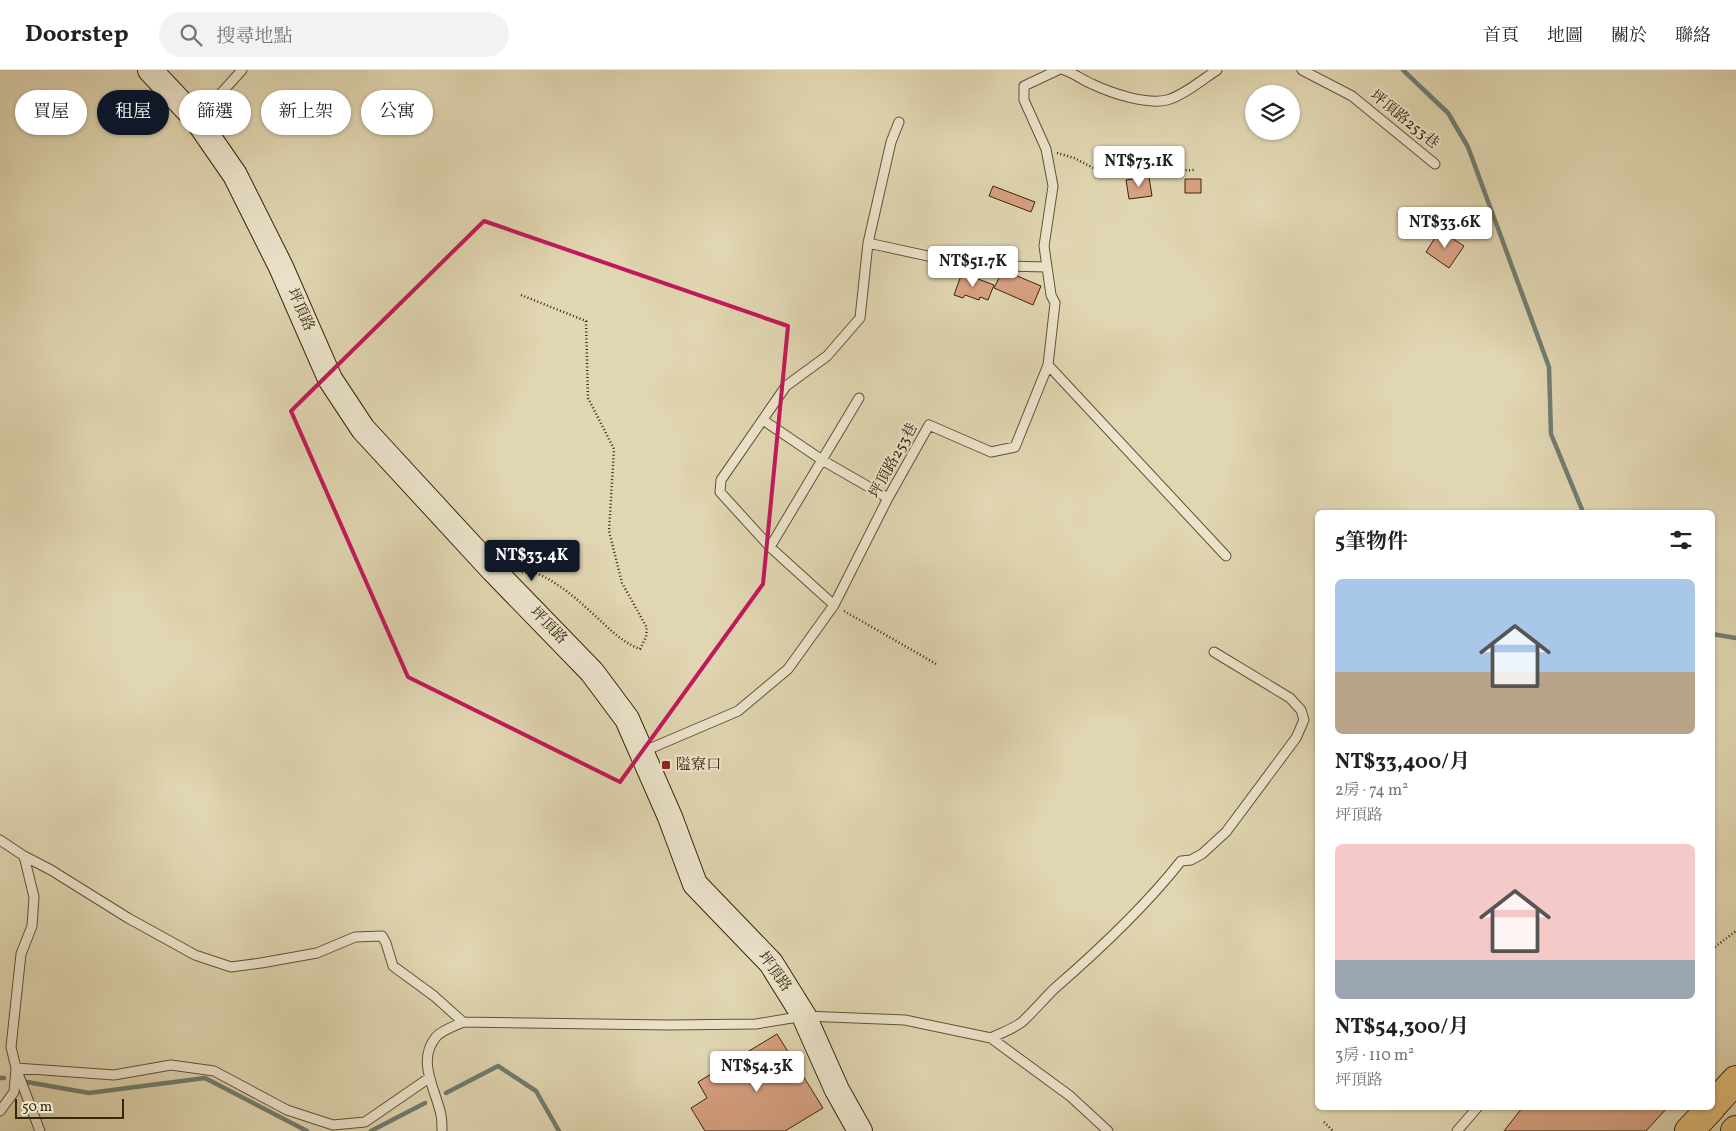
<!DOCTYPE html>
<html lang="zh-TW">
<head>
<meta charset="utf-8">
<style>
  body { margin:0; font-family:Vollkorn,"Noto Serif TC",serif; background:#f2f2f2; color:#222; height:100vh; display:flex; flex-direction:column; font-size:19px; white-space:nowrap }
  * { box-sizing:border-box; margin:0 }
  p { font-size:16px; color:#767676 }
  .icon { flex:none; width:28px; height:28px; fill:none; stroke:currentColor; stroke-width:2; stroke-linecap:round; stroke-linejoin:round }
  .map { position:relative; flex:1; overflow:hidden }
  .details { position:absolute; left:1315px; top:440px; width:400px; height:600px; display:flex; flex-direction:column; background:#fff; border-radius:8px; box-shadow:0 1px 4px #0004 }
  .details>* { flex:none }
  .hud { position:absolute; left:15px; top:20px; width:475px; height:45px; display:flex; gap:10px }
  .fabs { position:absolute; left:1245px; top:15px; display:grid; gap:10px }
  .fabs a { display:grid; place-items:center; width:55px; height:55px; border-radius:50%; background:#fff; box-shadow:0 1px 4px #0004; font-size:25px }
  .scale { position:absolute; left:15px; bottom:12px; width:109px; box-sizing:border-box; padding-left:5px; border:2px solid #38260b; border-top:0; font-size:14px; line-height:18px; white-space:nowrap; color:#38260b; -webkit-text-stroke:4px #ebe4cc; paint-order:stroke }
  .price { position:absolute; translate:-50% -42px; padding:0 11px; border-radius:5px; background:#fff; color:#222; font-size:16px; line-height:32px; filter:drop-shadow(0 1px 2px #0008) }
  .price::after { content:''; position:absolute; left:50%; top:30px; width:15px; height:11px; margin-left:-8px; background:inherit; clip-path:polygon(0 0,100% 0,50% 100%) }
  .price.selected { background:#111827; color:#fff }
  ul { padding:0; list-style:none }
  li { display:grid; align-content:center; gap:10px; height:265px; padding:0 20px }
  li span { display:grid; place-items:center; height:155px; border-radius:8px; color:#555 }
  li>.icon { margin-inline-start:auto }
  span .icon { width:90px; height:90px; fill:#fffc; stroke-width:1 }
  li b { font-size:21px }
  h2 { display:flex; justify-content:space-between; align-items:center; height:60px; padding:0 20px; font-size:21px }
  .tag { padding:0 18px; border-radius:22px; background:#fff; box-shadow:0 1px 4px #0004; font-size:18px; line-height:45px }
  .tag.selected { background:#111827; color:#fff }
  header { display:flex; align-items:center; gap:30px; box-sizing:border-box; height:70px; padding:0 25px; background:#fff; border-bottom:1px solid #e0e0e0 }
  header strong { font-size:24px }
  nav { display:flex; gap:28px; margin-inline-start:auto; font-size:18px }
  .search { width:350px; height:45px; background:#f2f2f2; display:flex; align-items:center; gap:12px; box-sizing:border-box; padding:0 18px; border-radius:28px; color:#767676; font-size:19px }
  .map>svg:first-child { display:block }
</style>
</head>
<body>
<header>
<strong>Doorstep</strong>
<div class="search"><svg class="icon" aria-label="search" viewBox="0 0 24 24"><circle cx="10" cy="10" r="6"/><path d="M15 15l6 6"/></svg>搜尋地點</div>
<nav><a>首頁</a><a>地圖</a><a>關於</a><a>聯絡</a></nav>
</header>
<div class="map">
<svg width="1736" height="1061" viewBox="0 0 1736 1061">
  <rect width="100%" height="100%" fill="#e0d6b1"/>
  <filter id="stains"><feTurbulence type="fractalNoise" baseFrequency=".004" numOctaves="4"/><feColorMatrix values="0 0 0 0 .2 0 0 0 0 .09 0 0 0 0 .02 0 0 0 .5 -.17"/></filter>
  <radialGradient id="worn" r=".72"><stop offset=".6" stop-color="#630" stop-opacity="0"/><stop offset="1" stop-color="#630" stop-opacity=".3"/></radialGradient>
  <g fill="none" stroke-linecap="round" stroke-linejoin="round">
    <path stroke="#717d71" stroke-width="4.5" d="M1403,0L1448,43L1468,77L1549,297L1551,364L1583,442
      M1712,564L1736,568
      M0,1008H4
      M27,1012L89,1023L205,1008L307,1061
      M446,1023L498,996L536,1021L559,1061
      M371,1061L425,1033"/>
  </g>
  <path fill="#d7a082" stroke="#38260b" d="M1149,107L1152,126L1129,129L1126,110Z
    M1185,109H1201V123H1185Z
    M993,116L1035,132L1031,142L989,126Z
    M1440,160L1464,176L1449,198L1426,182Z
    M1003,200L1041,216L1033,235L994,218Z
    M962,203L994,215L988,230L980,227L979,230L965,225L963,228L954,225Z
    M777,964L823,1038L785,1061H705L691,1038L707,1028L698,1012Z
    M1522,1038H1667L1646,1061H1504Z"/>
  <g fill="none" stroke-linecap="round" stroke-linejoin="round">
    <defs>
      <path id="lane" d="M1064,0C1074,3 1082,10 1092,14C1111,23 1146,35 1167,30C1183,26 1203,9 1217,0
        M1302,0L1352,26L1435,94
        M197,50L242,0
        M899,52L891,72L868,173L969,195L1046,197
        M1048,295L1226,486
        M763,350L822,390L888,428
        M770,477L859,328
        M834,535L770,477L720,422L721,410L786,316L827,286L860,248L868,173
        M642,682L738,641L788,599L834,535L888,428L929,355L991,382L1015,377L1048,295L1055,233L1051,225L1044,176L1053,116L1046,79L1024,30V16L1058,0
        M0,770L24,786L34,827L32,856L21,884L11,977L16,998L40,1061
        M24,786L51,800L128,848L195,885L231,897L261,893L317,883L355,867L382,866L386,873L393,896L434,926L463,952
        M991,968L1070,1026L1108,1061
        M0,1041L14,1022L16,998L114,1005L171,995L214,1001L287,1040L333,1055L365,1052L429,1008
        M442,1061C442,1056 442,1050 441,1045C436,1020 416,991 436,967C442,960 455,956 463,952L668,955L756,954L804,946L905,950L991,968C1001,963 1013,959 1022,952C1033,942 1043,930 1054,919C1099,880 1144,838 1181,791L1191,790L1202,784L1226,762L1296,668L1304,650L1301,640L1290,628L1214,582
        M1457,1061L1477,1038"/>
      <path id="secondary" d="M150,0L197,50L235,105L281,197L330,309L363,359L493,500L592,602L627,649L670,747L695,814L771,893L804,946L837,1020L860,1061"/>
      <path id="highway" d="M1712,1036L1736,1010
        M1689,1061L1711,1038
        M1735,1061L1736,1060"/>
    </defs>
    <use href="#lane" stroke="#625234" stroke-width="11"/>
    <use href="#secondary" stroke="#38260b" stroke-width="26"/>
    <use href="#highway" stroke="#38260b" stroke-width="30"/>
    <path stroke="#38260b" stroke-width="2.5" stroke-dasharray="1 2.5" stroke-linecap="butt" d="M1057,83L1074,88L1103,103L1195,100
      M521,225L586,251L588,328L614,379L609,461L622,513L647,558L646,567L640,579C619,571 607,556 591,542C576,528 557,512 538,504C533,502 527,503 522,502
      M844,541L938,595
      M1712,879L1736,861
      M1324,1052L1333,1061"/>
    <use href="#lane" stroke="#ebe4cc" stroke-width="9"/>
    <use href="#secondary" stroke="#ebe4cc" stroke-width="24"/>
    <use href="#highway" stroke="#e0bb78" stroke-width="28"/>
  </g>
  <path fill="none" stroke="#c2185b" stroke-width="4" stroke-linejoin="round" d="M484,151L788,256L763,514L620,712L408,607L291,341Z"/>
  <rect fill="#8f2418" stroke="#ebe4cc" stroke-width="2" x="661" y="690" width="10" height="10" rx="2.5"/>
  <g text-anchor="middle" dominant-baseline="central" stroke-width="4" stroke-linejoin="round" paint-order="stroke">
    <g font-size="15" fill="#38260b" stroke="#ebe4cc">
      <text transform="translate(1404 50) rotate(39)">坪頂路253巷</text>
      <text transform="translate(300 240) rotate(66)">坪頂路</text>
      <text transform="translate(894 391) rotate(-61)">坪頂路253巷</text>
      <text transform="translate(548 556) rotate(46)">坪頂路</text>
      <text transform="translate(774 902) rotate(54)">坪頂路</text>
    </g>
    <g font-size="15" fill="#38260b" stroke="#ebe4cc" text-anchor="start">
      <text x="676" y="695">隘寮口</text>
    </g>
  </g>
  <rect width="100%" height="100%" filter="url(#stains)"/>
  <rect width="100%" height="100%" fill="url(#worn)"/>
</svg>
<div class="fabs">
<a><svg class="icon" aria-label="layers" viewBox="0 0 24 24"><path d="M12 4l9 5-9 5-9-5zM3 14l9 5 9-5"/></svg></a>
</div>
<div class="scale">50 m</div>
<b class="price" style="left:1139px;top:118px">NT$73.1K</b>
<b class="price" style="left:1445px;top:179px">NT$33.6K</b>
<b class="price" style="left:973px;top:218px">NT$51.7K</b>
<b class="price selected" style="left:532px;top:512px">NT$33.4K</b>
<b class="price" style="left:757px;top:1023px">NT$54.3K</b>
<div class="hud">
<a class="tag">買屋</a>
<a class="tag selected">租屋</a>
<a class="tag">篩選</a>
<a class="tag">新上架</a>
<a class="tag">公寓</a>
</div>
<section class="details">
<h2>5筆物件<svg class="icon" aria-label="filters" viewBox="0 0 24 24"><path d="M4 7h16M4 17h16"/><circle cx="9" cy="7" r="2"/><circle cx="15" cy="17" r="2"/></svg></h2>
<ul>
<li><span style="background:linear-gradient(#a9c7e8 60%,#b9a48a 0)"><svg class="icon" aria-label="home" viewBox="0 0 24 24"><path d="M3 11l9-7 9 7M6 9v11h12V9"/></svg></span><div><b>NT$33,400/月</b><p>2房 · 74 m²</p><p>坪頂路</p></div></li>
<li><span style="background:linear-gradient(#f6c9c9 75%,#9aa5b1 0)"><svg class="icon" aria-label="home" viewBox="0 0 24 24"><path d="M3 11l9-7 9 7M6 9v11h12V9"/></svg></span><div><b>NT$54,300/月</b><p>3房 · 110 m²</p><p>坪頂路</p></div></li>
</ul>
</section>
</div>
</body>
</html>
